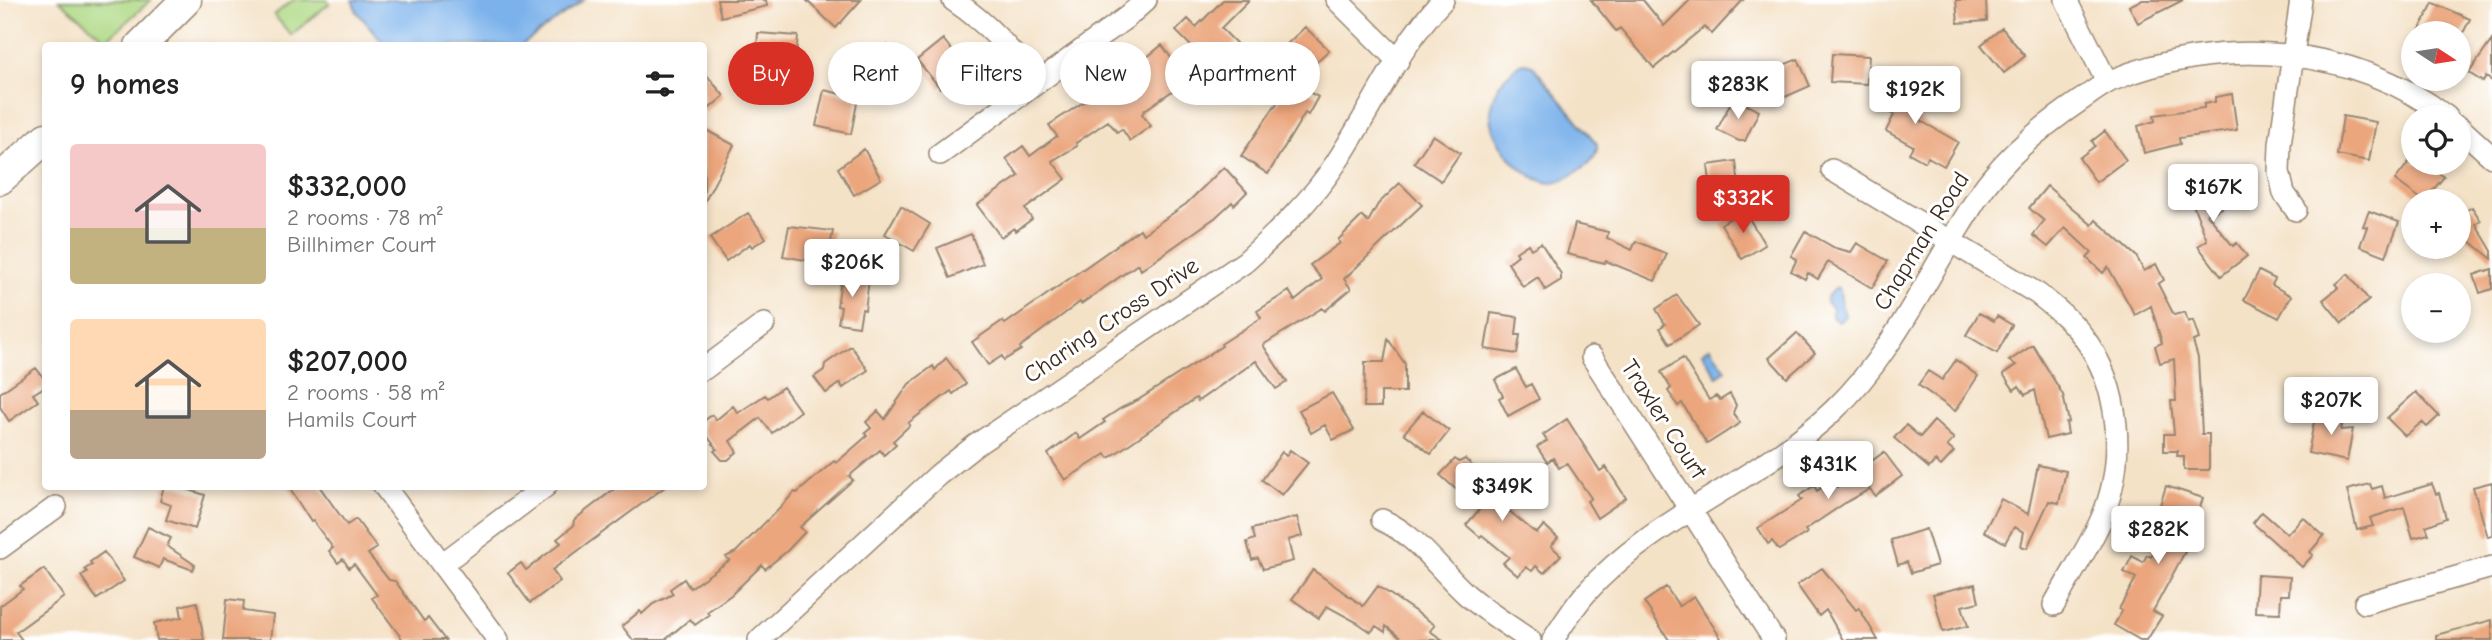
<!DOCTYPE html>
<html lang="en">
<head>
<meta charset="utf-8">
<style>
  body { margin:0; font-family:"Comic Neue",sans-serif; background:#f6f6f6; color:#222; height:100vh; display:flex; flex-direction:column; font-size:26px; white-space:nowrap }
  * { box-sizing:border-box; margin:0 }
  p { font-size:23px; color:#767676 }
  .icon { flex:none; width:38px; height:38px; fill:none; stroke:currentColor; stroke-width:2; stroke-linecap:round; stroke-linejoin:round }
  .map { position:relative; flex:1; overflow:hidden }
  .drawer { position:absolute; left:42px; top:42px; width:665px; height:448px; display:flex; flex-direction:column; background:#fff; border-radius:7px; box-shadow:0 4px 10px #0003 }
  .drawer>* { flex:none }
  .banner { position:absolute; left:728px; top:42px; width:665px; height:63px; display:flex; gap:14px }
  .needle { width:46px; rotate:102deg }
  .tools { position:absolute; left:2401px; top:21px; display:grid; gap:14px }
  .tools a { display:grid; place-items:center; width:70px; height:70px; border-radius:50%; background:#fff; box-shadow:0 4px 10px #0003; font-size:35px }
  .price { position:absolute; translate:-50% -60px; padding:0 16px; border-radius:7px; background:#fff; color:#222; font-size:23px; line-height:46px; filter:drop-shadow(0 2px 4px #0008) }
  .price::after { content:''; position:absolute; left:50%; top:42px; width:21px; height:16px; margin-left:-10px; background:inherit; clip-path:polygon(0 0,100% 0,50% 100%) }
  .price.current { background:#d93025; color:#fff }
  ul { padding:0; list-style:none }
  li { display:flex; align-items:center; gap:21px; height:175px; padding:0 28px }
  li span { display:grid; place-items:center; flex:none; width:196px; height:140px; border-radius:7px; color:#555 }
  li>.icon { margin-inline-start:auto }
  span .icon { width:84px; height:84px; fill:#fffc; stroke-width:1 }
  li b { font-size:30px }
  h2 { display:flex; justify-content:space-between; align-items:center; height:84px; padding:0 28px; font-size:30px }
  .chip { padding:0 24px; border-radius:32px; background:#fff; box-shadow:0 4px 10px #0003; font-size:24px; line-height:63px }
  .chip.current { background:#d93025; color:#fff }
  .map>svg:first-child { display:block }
</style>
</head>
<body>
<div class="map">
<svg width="2492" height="640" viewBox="0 0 2492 640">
  <rect width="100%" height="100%" fill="#fff"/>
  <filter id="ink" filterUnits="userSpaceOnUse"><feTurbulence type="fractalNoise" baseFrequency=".0143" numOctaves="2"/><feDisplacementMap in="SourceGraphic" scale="14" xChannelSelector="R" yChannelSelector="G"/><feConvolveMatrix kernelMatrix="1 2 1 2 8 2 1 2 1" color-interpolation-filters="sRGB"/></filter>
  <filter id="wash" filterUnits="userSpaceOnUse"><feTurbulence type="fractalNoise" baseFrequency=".00686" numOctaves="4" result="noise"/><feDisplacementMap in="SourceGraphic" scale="28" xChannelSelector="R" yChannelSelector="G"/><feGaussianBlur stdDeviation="1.57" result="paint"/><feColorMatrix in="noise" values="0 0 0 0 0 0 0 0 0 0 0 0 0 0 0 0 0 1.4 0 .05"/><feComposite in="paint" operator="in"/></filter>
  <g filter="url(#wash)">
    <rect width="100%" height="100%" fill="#f4e2c7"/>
    <path fill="#afd985" stroke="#758252" stroke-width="2" d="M59,0H151L106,40Z
      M293,0H327L330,3L291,35L274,15Z"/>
    <path fill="#7cb2eb" stroke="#5c6e84" stroke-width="2" d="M352,0H584L522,45L386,46L357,12Z
      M1525,63L1532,65L1597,144C1598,158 1588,165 1577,172C1570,176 1560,183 1553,183C1525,183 1488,139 1490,112C1492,97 1497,84 1508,75C1514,69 1517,64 1525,63Z
      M1837,287L1840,290L1842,307L1845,315L1844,318L1838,322L1832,317V308L1826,302L1828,295Z
      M1710,347L1726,370L1717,376L1702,353Z"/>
    <g id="blocks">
      <path fill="#eba67d" d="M717,0H766L767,6L721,17Z
        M806,0H861L836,28Z
        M1223,0H1249L1221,28L1236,43L1212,67L1176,31L1188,19L1196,27Z
        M1591,0H1643L1664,26L1690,0H1743L1712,34L1704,27L1654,68L1620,28L1616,31Z
        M1956,0H1986L1987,21L1958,23Z
        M2141,0H2183L2138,23L2129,6Z
        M2433,3L2470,19L2463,33H2418Z
        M1305,27L1329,50L1313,65L1286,45Z
        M2002,28L2025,56L2004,73L1981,45Z
        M758,33L798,36L795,66L771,64L770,74L755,73Z
        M943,39L965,67L940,88L917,60Z
        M2492,40V81L2486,77L2483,82L2469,73Z
        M887,45L909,73L894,85L891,82L880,92L862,66Z
        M1162,45L1185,77L1173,85L1175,89L1145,110L1142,114L1151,126L1130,141L1122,129L1117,132L1108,121L1076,143L1077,146L1052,161L1066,179L1025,209L1032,219L1016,231L1014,228L1001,237L977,205L1019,176L1006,159L1023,146L1030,156L1057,136L1049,125L1106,87L1108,89L1114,85L1116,89L1141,71L1145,66L1141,62Z
        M1832,54L1869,56L1867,84L1830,82Z
        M1798,59L1810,86L1776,101L1764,73Z
        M704,72L724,96L704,113Z
        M1291,82L1318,97L1308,115L1305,113L1268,174L1241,156Z
        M1891,82L1925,101L1916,118L1958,142L1944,166L1928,157L1925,162L1909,153L1913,146L1886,131L1894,115L1878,106Z
        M824,90L858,98L851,134L816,126Z
        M2232,94L2237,130L2179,138L2180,144L2144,153L2138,126L2155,121L2154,115L2204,108V104L2215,102V97Z
        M1733,98L1759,111L1745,141H1739L1717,130Z
        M2343,116L2376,122L2369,161L2337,155Z
        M704,129L734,145L704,203Z
        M2105,131L2126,160L2096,182L2079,158L2095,146L2092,141Z
        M1433,135L1460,153L1441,181L1414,163Z
        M864,149L881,179L854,195L838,168Z
        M2413,157V163L2431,167L2444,177L2424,201L2395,180Z
        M1736,161L1740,196L1712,200L1708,165Z
        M1224,167L1247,192L1234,205L1232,202L1216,217L1141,270L1138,264L1081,304L1080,302L1020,347L1021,350L1004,360L1002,356L988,365L972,342L1002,321L1005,324L1140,229L1143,234L1186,204Z
        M2214,170L2221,187L2214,190L2222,208L2207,214L2233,246L2237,243L2247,256L2221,276L2198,246L2207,240L2184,182Z
        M1400,183L1422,205L1344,279L1351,289L1325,311L1322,308L1263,345L1287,382L1276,389L1256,361L1198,401L1196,398L1109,458L1106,454L1065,480L1048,454L1076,433L1080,439L1105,422L1103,420L1121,408L1138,400L1222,346L1221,344L1261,318L1257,311L1289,291L1295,301L1322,279L1310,265L1340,243L1338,240L1362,216L1368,222L1378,204Z
        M2047,186L2092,225L2096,220L2136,256L2144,271L2156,264L2164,280L2158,284L2174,315L2185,312L2188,322L2193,320L2199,339L2193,341L2198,358L2202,434H2209V470H2184V456H2177L2178,451H2164V434H2174L2171,401H2176L2174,359L2160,363L2155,346L2162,343L2151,306L2135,315L2108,267L2103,273L2087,258L2092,253L2065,228L2048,247L2033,235L2044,221L2029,208Z
        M901,206L930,224L914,251L885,234Z
        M2472,207L2481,221L2476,224L2492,251V259L2459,232V215Z
        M1744,210L1765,245L1742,259L1721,224Z
        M2369,211L2399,222L2386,256L2360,246L2367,227L2363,226Z
        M748,213L766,238L752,247L750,244L726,261L710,238Z
        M1575,224L1608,232L1607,238L1632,250L1636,241L1667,254L1655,281L1606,261L1605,263L1567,254Z
        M789,226L833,231L827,264L783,256Z
        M1805,231L1835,248L1851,252L1857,243L1888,261L1872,288L1828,262L1818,279L1808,273L1805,279L1791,271L1797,259L1791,256Z
        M971,234L983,264L950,278L937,248Z
        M1541,243L1561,274V280L1545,290L1538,277L1523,287L1508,263L1518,255L1516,252L1528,244L1531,249Z
        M2492,269V289L2480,293L2474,275Z
        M2259,271L2275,279L2272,285L2291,296L2279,318L2244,300Z
        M842,274L869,279L865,310L862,309L859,326L838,323L841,307L837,306Z
        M2348,274L2369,300L2342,323L2323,300L2339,287L2336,284Z
        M1677,295L1699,325L1670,344L1660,328L1665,324L1656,309Z
        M1491,313L1518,317L1516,335H1520L1517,354L1485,349Z
        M1979,313L1994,321L1997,316L2012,325L1997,353L1966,335Z
        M1797,333L1815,353L1787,378L1769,358Z
        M1388,339L1405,364V392H1381V407H1364L1365,362H1384Z
        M2033,345L2063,395L2069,422L2066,423L2068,434L2046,439L2035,390L2025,395L2019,386L2014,390L2003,374L2016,365L2009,361Z
        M851,346L868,370L843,388L840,383L826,393L814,377L824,370L825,364Z
        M946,358L966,384L953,394L951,391L908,423L910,425L893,441L896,444L884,455L880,450L849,476L853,480L800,527L805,532L787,551L765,569L762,565L731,595L707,612L709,615L695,625L690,619L665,640H633L622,626L640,611L642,614L653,604L673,594L670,589L684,579L690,588L730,560L726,557L736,552L795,492L797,493L834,461L836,463L867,436L865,433L871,428L866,422L878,411L885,419L909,384L933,366L935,370Z
        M1683,358L1709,400L1716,396L1720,400L1730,394L1736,405L1733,413L1740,423L1707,444L1682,403L1678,406L1668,391L1671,388L1661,372Z
        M1956,360L1978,376L1955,411L1918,385L1928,371L1942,380Z
        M36,368L46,381V386L33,394L38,401L9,421L0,407V393Z
        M1516,369L1526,387L1531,384L1539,399L1508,416L1499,398L1503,396L1495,380Z
        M783,387L800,411L772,433L760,418L730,441L737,452L728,460H722L714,451L717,449L704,432V421L712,415L716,420L733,406L738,413L765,395L768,398Z
        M2416,392L2439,416L2427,427L2422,422L2405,436L2387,418Z
        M1332,393L1354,430L1333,440L1325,425L1311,433L1299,410Z
        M2329,408L2345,411L2341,430L2353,429L2347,461L2308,453L2315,417L2327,419Z
        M1423,411L1449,431L1431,454L1404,433Z
        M1567,419L1600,471L1606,467L1626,498L1597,518L1587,501L1591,498L1567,463L1559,468L1553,458L1547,462L1537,447L1547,441L1543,435Z
        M1934,421L1954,439L1947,446L1954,452L1941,466L1935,461L1929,468L1894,438L1906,425L1920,437Z
        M1290,450L1308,463L1282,495L1262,480L1282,452L1286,456Z
        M1884,452L1902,476L1875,496L1870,489L1845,503L1805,530L1807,533L1779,550L1772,541L1768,544L1758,528L1802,500L1799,496L1814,486L1817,491L1832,480L1837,487Z
        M1455,459L1459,462L1465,459L1484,477L1477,484L1533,531L1537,533L1544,525L1558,538L1551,546L1561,555L1544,573L1536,566L1532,571L1526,567L1518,576L1503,563L1509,557L1482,535L1480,537L1466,525L1479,510L1440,475Z
        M2038,465L2066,471L2059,503L2049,501L2027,548L2021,546L2024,532L2014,527L2005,543L1984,531L2001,499L2028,514Z
        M2492,482V536L2488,537L2473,487Z
        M2370,484L2372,489L2382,486L2385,498L2432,484L2436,494L2439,493L2446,518L2426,526L2429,534L2413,538L2404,507L2370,518L2373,526L2357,530L2347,490Z
        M164,486H177L205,495L195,529L166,520L171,505L160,501Z
        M288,486H319L347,525L356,519L377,548L368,554L389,580L395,581L424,621L428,618L445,640H403L372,598L377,595L354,564L349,568L343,559L338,563L329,551L333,548L313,521L311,522Z
        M618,486H666L552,570L560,581L530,603L508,573L521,563L526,570L561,543L557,539L573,526L574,520Z
        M2166,486L2203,498L2187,548L2153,611L2162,616L2147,640H2140L2114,625L2122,611L2119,609L2136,578L2124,572L2132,556L2143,562L2147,555L2151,557L2163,536L2172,509L2160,505Z
        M2262,512L2287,534L2303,517L2324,536L2310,552L2313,555L2302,567L2253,523Z
        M1297,517L1302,536L1288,540L1293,561L1263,569L1258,558L1252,560L1247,542L1255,539L1252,529Z
        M148,527L171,538L167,546L195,565L193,570L163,559L159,568L134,557Z
        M1926,529L1937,565L1911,573L1907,562L1898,565L1891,540Z
        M104,552L124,581L97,599L81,576L87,572L85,569L92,565L90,562Z
        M1822,568L1856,610L1859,608L1878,640H1843L1826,610L1819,616L1797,585Z
        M44,569L64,597L16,632L22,640H0V606L23,589L20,586Z
        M1313,570L1363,606L1378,586L1435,625L1430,631L1443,640H1403L1386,626L1385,632L1376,626L1371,632L1358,623L1327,606L1319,618L1292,599Z
        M2257,575L2290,577L2289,595H2281L2280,613L2255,612Z
        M1975,584L1979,602L1962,606L1968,626L1943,632L1933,594Z
        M1666,587L1679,606L1694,596L1722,640H1669L1644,602Z
        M227,599L244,601L243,611L273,615L270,640H223Z
        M197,602L204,640H157L154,623L182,617L180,606Z
        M2492,620V640H2436V635Z"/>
    </g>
  </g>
  <g filter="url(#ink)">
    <use href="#blocks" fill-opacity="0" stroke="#988672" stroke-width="2"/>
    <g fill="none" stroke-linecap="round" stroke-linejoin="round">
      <defs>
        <path id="street" d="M953,0C991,26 1008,47 1036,83
          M1337,0L1398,61
          M2066,0L2107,82
          M2459,127L2492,157
          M940,154L1127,17L1146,0
          M1832,170L2038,294C2054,307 2070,319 2082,335C2121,386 2127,461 2101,520C2088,549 2069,577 2054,605
          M2296,210L2284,193L2279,172L2280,144L2301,0
          M1592,357L1774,640
          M704,369L764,324
          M384,486L498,640
          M1382,520C1419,537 1438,569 1467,595C1487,612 1509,626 1530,640
          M0,548L56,507
          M442,564L546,486
          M2365,603L2492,567
          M759,640L938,475L976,445L1245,262C1279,231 1311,201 1336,163C1372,109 1398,47 1443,0
          M1553,640C1563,624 1574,607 1586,593C1653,517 1761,480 1834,410C1888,359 1922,287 1961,224C1970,210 1979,193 1990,180C2015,148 2047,123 2081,100C2090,94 2100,86 2110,81C2218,36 2353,44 2447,117"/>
        <path id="secondary" d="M140,46L186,0
          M0,179L46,138"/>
      </defs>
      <use href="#street" stroke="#988672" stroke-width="24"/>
      <use href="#secondary" stroke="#988672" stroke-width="33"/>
      <use href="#street" stroke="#fff" stroke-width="21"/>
      <use href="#secondary" stroke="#fff" stroke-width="30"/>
    </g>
  </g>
  <g text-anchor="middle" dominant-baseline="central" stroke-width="6" stroke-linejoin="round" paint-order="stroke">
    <g font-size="24" fill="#3b2a1e" stroke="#fff">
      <text transform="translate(1921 241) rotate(-58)">Chapman Road</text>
      <text transform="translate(1111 320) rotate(-34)">Charing Cross Drive</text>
      <text transform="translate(1664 419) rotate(57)">Traxler Court</text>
    </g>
  </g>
</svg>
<div class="tools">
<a><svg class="needle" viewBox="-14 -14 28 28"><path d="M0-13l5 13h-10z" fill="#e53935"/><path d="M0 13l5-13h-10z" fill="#767676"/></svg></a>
<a><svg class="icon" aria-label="locate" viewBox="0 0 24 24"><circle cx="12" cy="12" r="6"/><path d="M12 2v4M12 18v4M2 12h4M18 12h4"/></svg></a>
<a>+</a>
<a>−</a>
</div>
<b class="price" style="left:1738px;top:121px">$283K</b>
<b class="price" style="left:1915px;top:126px">$192K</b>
<b class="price" style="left:2213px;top:224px">$167K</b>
<b class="price current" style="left:1743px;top:235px">$332K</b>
<b class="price" style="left:852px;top:299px">$206K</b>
<b class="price" style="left:2331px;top:437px">$207K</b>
<b class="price" style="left:1828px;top:501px">$431K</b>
<b class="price" style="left:1502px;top:523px">$349K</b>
<b class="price" style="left:2158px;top:566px">$282K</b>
<div class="banner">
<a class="chip current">Buy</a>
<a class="chip">Rent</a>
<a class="chip">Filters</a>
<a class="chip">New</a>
<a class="chip">Apartment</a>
</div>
<section class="drawer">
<h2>9 homes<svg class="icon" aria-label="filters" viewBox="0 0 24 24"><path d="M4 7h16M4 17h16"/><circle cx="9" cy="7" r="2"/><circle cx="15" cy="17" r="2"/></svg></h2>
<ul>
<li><span style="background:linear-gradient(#f6c9c9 60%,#c2b280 0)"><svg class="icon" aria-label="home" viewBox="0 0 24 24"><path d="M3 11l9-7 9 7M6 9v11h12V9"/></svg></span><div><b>$332,000</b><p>2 rooms · 78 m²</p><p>Billhimer Court</p></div></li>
<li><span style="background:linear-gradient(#ffd9b3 65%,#b9a48a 0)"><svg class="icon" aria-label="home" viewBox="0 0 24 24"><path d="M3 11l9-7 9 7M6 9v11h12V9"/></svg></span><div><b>$207,000</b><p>2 rooms · 58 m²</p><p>Hamils Court</p></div></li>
</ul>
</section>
</div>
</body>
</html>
